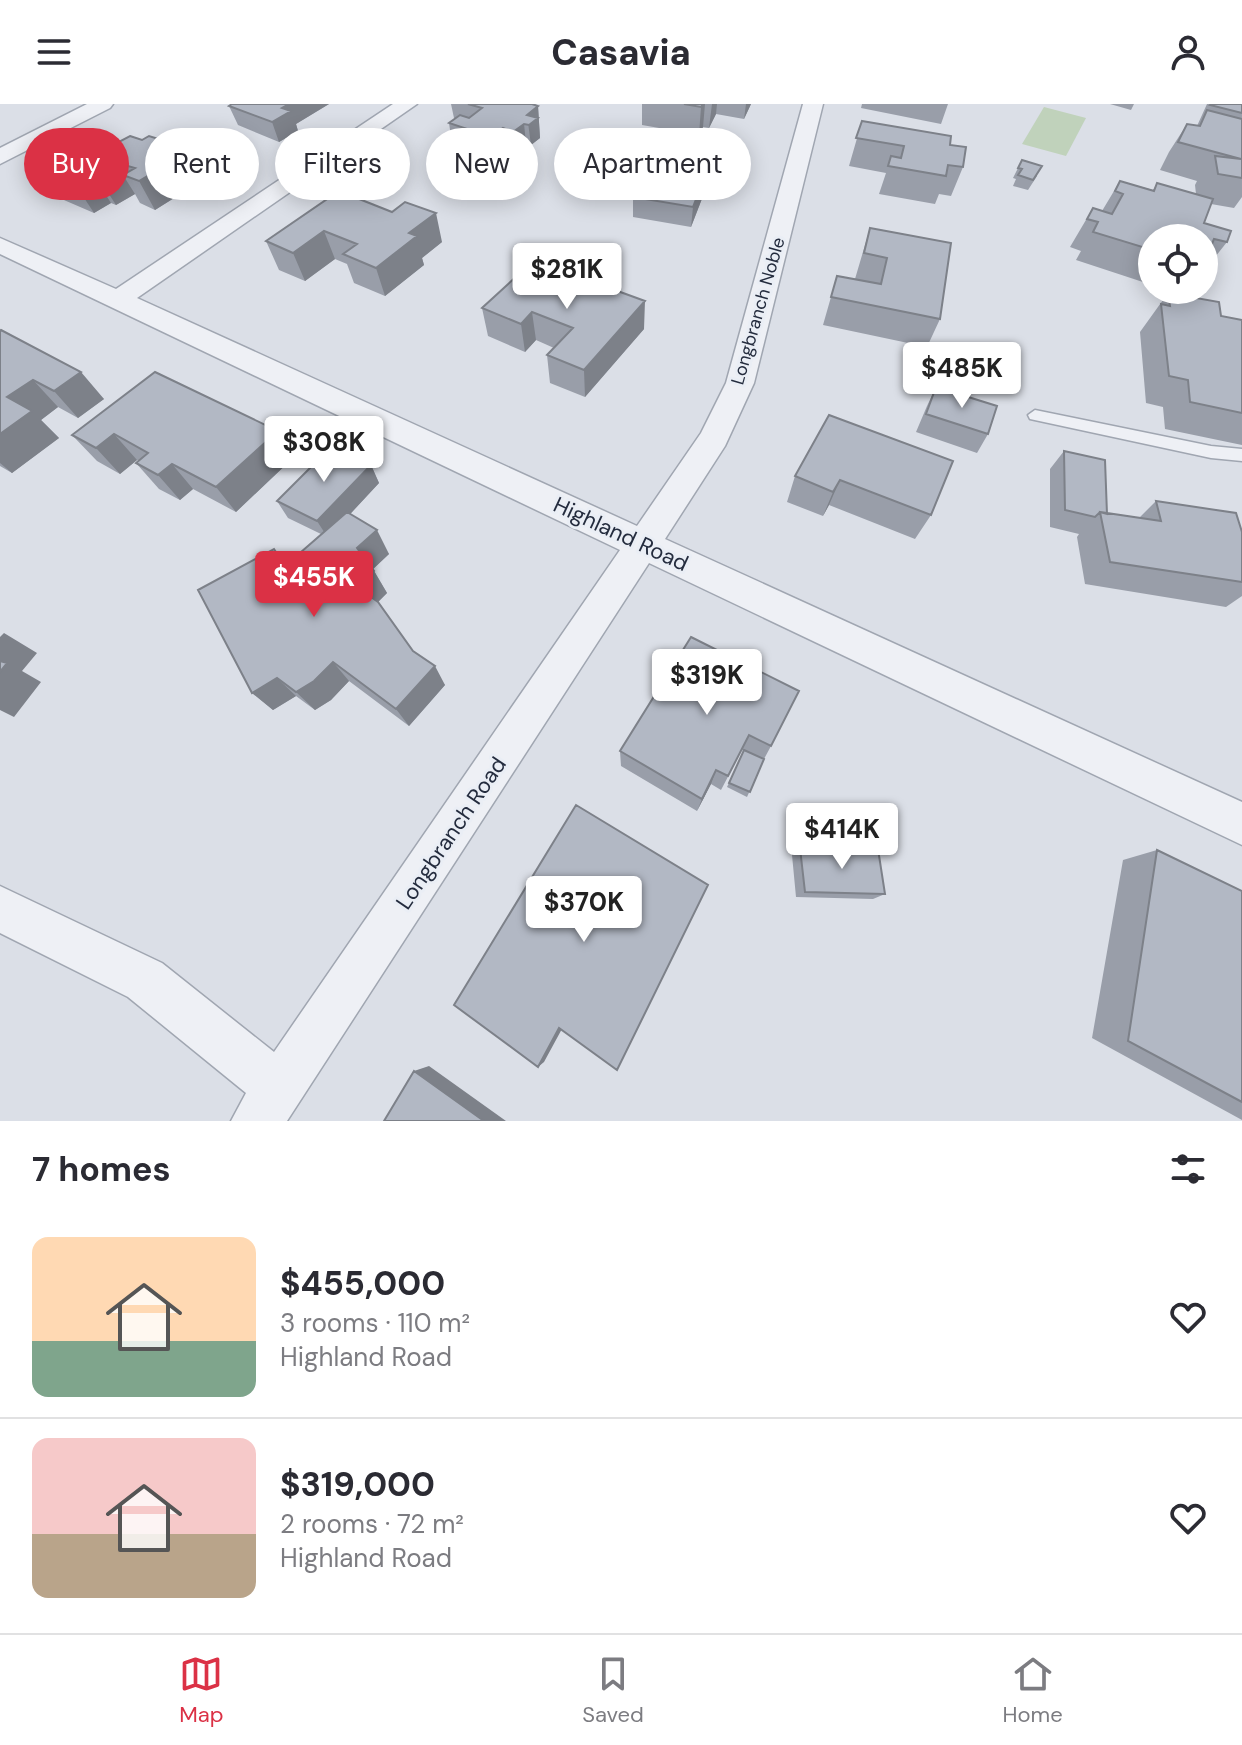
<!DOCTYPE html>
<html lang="en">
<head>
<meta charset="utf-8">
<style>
  body { margin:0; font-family:"DM Sans",sans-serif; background:#f7f7f7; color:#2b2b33; height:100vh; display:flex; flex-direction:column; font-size:30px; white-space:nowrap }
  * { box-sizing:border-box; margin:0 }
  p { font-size:26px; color:#7c7c81 }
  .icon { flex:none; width:44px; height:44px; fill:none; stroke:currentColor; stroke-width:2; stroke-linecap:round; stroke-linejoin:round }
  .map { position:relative; height:1017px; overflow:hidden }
  .side { display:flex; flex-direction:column; background:#fff; flex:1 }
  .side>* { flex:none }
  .top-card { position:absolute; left:24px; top:24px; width:800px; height:72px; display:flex; gap:16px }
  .buttons { position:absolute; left:1138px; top:120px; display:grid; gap:16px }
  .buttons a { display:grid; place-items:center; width:80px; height:80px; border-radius:50%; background:#fff; box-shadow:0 4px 20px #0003; font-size:40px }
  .price { position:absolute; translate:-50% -68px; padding:0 18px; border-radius:8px; background:#fff; color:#222; font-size:26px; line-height:52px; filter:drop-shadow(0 2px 4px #0008) }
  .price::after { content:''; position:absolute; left:50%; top:48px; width:24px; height:18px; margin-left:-12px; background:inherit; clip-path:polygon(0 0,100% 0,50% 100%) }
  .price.selected { background:#db3145; color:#fff }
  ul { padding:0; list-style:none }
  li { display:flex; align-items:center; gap:24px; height:200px; padding:0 32px }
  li+li { border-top:2px solid #e1e1e2 }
  li span { display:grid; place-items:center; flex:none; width:224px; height:160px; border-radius:16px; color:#555 }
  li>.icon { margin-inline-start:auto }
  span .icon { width:96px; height:96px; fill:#fffc; stroke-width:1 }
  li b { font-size:34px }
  h2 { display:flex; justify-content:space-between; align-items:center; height:96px; padding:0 32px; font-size:34px }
  .tag { padding:0 28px; border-radius:36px; background:#fff; box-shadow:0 4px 20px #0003; font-size:28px; line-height:72px }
  .tag.selected { background:#db3145; color:#fff }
  header { display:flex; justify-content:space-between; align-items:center; height:104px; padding:0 32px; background:#fff; font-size:36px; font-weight:800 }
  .tab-bar { display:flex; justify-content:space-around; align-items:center; height:112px; border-top:2px solid #e1e1e2; background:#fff; font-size:22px; color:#7c7c81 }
  .tab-bar a { display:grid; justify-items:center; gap:4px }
  .tab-bar .selected { color:#db3145 }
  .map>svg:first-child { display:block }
</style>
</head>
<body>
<header><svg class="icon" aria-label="menu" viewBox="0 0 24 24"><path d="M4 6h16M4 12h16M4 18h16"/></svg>Casavia<svg class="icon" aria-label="person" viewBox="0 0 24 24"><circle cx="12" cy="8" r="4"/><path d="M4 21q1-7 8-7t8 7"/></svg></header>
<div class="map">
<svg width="1242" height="1017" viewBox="0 0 1242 1017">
  <rect width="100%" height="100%" fill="#dbdfe7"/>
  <path fill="#c0d2bb" d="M1044,3L1086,14L1066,52L1022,40Z"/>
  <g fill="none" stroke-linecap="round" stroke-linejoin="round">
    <defs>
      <path id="lane" d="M1035,306L1211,342L1242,345V357L1211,354L1030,315L1028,311Z"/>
      <path id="street" d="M87,0H113L110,4L0,60V44Z
        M393,0H417L137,194L637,422L701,329L726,279L803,0H823L754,279L725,342L665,435L1242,698V741L649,459L287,1017H231L246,989L128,893L0,829V782L162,859L274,948L620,446L0,150V134L116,185Z"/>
    </defs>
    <use href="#lane" stroke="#a0a6b1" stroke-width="3"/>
    <use href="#street" stroke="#a0a6b1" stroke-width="3"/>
    <use href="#lane" fill="#eef0f5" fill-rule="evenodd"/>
    <use href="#street" fill="#eef0f5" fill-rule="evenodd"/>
  </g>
  <path fill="#999ea9" d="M329,0L296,20L298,27L279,38L238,21L229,2Z
    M451,0H532L538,2L540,34L531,41L526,39L515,47L505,44L494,53L452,39L449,19L456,14H454Z
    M642,0H751L744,15L716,10L709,24L703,23L699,31L642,21Z
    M862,0H948L941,20L861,4Z
    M1110,0H1134L1131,6Z
    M1207,0H1242V93L1234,104L1211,100L1204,119L1227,138L1204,167V134H1152V181L1076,156L1081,147L1070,143L1093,104L1102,107L1120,77L1153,86L1157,79L1196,90L1195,81L1197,77L1160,66L1169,48L1187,20L1197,22Z
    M862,17L950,41L963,63L951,92L939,90L935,100L879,90L886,69L849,62Z
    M142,36L165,37L170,46L183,51L198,79L155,106L140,99L135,90L116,101L111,99L94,109L50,90L30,62L98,49Z
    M712,54L710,74L691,123L633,113V93Z
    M1018,64L1037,72L1028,86L1013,82L1016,75L1013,74Z
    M339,87L442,138L422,154L424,161L385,192L354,179L347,160L335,155L305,177L279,166L266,137Z
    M870,124L940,215L927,243L823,221L837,172L855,175Z
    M531,159L644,225L585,293L550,279L547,251L554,244L536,236L525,248L488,232L482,204Z
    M1168,189L1221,212L1242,216V341L1165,325L1163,303L1146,299L1140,228Z
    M0,227L104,295L78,314L58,303L41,316L59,334L12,369L0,362Z
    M936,283L988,330L977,349L916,328L927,302Z
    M829,311L931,411L915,435L829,401L823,412L787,398L795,372Z
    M278,327L294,353L236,408L193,385L180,396L159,385L136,359L139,357L137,356L120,370L97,357L72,331Z
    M1064,347L1107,410L1139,414L1156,397L1242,428V492L1226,503L1085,480L1077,433L1079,430L1050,423V365Z
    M371,361L379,379L350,410L389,450L373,465L387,489L378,498L413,547L445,581L409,622L349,577L331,596L315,606L296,592L273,606L252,589L286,461L321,430L288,414L277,397Z
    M691,533L771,642L764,655L747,693L727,683L744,647L742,646L721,686L711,680L697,707L621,662L620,647Z
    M800,744L885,790L873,795L796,793L792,751Z
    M1157,746L1242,787V1016L1092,934L1123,756Z"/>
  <path fill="#7d8189" d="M289,0H329L296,20L298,27L279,38L272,18L282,4Z
    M703,0H705L703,23L699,31L701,3Z
    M712,0H717L716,10L709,24Z
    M746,0H751L744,15Z
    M538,2L540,34L531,41L527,11Z
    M524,20L526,39L515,47L513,28Z
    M503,24L505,44L494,53L491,33Z
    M165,37L175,56L183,51L198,79L155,106L139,77L158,41Z
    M712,54L710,74L691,123L693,103Z
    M121,60L130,74L123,71L135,90L116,101L98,73Z
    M93,71L111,99L94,109L75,80Z
    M436,109L442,138L422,154L424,161L385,192L376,164L409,129Z
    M324,127L335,155L305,177L293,149Z
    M645,197L644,225L585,293L584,266Z
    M532,208L536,236L525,248L521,220Z
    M81,268L104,295L78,314L54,287Z
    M33,276L58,303L41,316L59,334L12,369L0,359V330L7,293Z
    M278,327L294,353L236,408L216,383Z
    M114,330L137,356L120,370L96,344Z
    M172,360L193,385L180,396L158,371Z
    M371,361L379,379L328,434L317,417Z
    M840,376L829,401L823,412L833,388Z
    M377,426L389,450L371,467L357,444Z
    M374,467L387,489L371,505L357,483Z
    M4,529L37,549L22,567L41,578L14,613L0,606V533Z
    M333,558L349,577L331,596L315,606L296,588Z
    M435,562L445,581L409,622L396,605Z
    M277,574L296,592L273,606L252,589Z
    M716,666L711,680L697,707L702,695Z
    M563,923L544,958L538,963L559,924Z
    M429,962L506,1017H484L414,967Z"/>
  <path fill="#b2b8c4" stroke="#7d8189" stroke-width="2" d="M232,0H289L282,4L291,7L272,18L229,2Z
    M468,0H532L538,2L527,11L538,14L529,21L524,20L513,28L503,24L491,33L449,19L460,11L469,14L482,4Z
    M684,0H703L701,3Z
    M1211,0H1242V9L1210,1Z
    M1207,6L1242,15V74L1218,70L1215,52L1241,55L1178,38L1187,20L1200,22Z
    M862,17L951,32L950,41L966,43L963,63L948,61L946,72L888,62L891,52L901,54L904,42L856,34Z
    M130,32L142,36L149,32L165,37L158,41L183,51L139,77L123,71L135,64L121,60L98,73L93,71L75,80L30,62L73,39L98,49Z
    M656,46L712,54L693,103L633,93Z
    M1022,56L1042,62L1033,76L1018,71L1022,65L1018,64Z
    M1120,77L1154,87L1157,79L1213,95L1204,119L1231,127L1227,138L1214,135L1209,147L1204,146V134H1152V146L1093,128L1098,118L1087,115L1093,104L1112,110L1123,90L1115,87Z
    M339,87L392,108L405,98L436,109L409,129L417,132L376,164L343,150L357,140L324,127L293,149L266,137Z
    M870,124L951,139L940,215L831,193L837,172L881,180L887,154L864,149Z
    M531,159L609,188L612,185L645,197L584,266L547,251L573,224L532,208L521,220L482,204Z
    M1168,189L1219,198L1221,212L1242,216V309L1190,298L1188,276L1169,272L1161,200L1170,202Z
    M1,226L81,268L54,287L33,276L7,293L32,307L0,330V227Z
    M155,268L278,327L216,383L172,360L158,371L136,359L148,349L114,330L96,344L72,331Z
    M936,283L997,302L988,330L926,310Z
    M829,311L953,357L931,411L840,376L833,388L795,372Z
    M331,343L371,361L317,417L277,397Z
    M1064,347L1105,356L1107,410L1100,408L1095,413L1065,406Z
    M1156,397L1236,409L1242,428V478L1110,458L1100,408L1161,417Z
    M347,408L377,426L357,444L374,467L357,483L378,498L413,547L435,562L396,605L333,558L314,577L296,588L277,574L252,589L198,486L274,445L285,462Z
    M691,533L799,587L771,642L749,631L728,672L716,666L702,695L620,647Z
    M0,557L7,559L0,568Z
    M744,646L764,655L750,688L729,679Z
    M576,701L708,781L617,966L559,924L538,963L454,901Z
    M800,744L878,745L885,790L805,788Z
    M1157,746L1242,787V998L1128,937Z
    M414,967L484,1017H384Z"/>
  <g text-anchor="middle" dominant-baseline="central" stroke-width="6" stroke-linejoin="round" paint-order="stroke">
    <g font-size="18" fill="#242c3e" stroke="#eaeef5">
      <text transform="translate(758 207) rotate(-74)">Longbranch Noble</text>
    </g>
    <g font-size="22" fill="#242c3e" stroke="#eaeef5">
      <text transform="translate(621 430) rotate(25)">Highland Road</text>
      <text transform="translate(451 729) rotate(-56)">Longbranch Road</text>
    </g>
  </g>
</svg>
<div class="buttons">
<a><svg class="icon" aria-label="locate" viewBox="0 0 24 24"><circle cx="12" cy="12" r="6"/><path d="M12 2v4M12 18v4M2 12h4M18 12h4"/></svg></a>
</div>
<b class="price" style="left:567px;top:207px">$281K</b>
<b class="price" style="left:962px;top:306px">$485K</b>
<b class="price" style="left:324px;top:380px">$308K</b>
<b class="price selected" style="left:314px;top:515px">$455K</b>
<b class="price" style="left:707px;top:613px">$319K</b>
<b class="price" style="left:842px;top:767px">$414K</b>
<b class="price" style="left:584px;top:840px">$370K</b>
<div class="top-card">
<a class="tag selected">Buy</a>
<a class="tag">Rent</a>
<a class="tag">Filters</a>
<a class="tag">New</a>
<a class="tag">Apartment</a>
</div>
</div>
<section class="side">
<h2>7 homes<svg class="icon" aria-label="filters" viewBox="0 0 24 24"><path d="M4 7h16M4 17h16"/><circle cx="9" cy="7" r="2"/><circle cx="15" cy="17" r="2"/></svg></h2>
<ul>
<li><span style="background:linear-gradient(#ffd9b3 65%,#7fa58c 0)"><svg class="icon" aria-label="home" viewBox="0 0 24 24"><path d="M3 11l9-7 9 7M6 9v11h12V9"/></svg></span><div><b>$455,000</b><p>3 rooms · 110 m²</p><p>Highland Road</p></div><svg class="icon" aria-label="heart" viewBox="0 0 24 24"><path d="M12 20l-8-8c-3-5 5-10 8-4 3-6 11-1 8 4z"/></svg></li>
<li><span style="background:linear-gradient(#f6c9c9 60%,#b9a48a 0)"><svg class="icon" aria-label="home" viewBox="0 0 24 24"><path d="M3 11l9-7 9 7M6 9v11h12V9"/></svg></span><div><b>$319,000</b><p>2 rooms · 72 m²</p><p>Highland Road</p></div><svg class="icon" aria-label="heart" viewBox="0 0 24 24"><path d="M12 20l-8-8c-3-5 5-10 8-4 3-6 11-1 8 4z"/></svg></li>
</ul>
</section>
<nav class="tab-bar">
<a class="selected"><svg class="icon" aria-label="map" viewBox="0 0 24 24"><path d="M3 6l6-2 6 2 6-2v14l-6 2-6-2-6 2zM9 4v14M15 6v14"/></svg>Map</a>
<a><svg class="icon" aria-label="saved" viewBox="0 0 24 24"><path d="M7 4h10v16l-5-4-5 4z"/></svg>Saved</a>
<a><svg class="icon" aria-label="home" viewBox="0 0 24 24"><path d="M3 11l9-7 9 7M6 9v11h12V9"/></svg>Home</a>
</nav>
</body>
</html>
